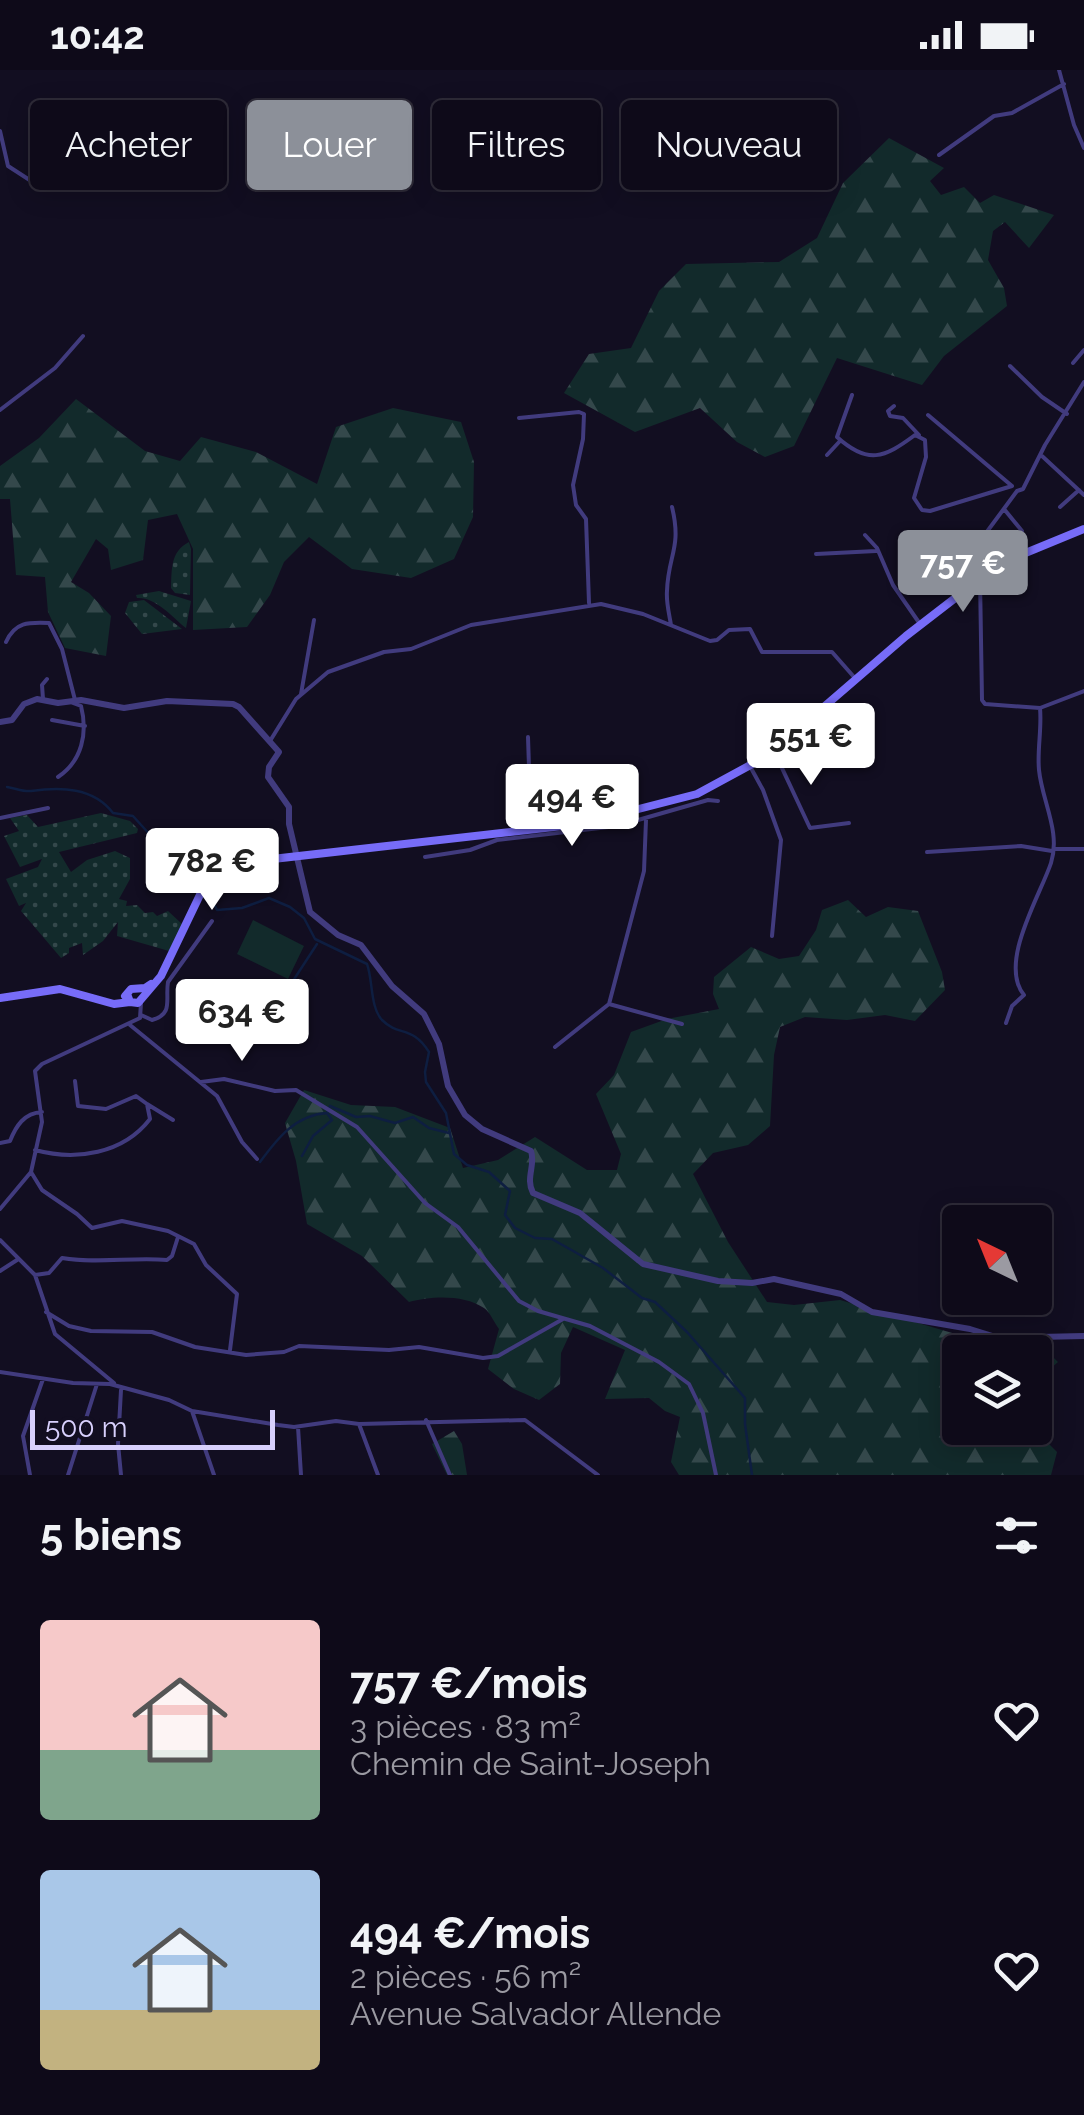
<!DOCTYPE html>
<html lang="fr">
<head>
<meta charset="utf-8">
<style>
  body { margin:0; font-family:Raleway,sans-serif; background:#1c1826; color:#f1f3f6; height:100vh; display:flex; flex-direction:column; font-size:38px; white-space:nowrap }
  * { box-sizing:border-box; margin:0 }
  p { font-size:32px; color:#9b9aa2 }
  .icon { flex:none; width:55px; height:55px; fill:none; stroke:currentColor; stroke-width:2; stroke-linecap:round; stroke-linejoin:round }
  .map { position:relative; height:1405px; overflow:hidden }
  .sheet { display:flex; flex-direction:column; background:#0e0a19; flex:1 }
  .sheet>* { flex:none }
  .guide { position:absolute; left:30px; top:30px; width:1025px; height:90px; display:flex; gap:20px }
  .needle { width:65px; rotate:317deg }
  .controls { position:absolute; left:942px; top:1135px; display:grid; gap:20px }
  .controls a { display:grid; place-items:center; width:110px; height:110px; border-radius:10px; background:#0e0a19; box-shadow:0 5px 25px #0003,0 0 0 2px #2e2b38; font-size:50px }
  .scale { position:absolute; left:30px; bottom:25px; width:245px; box-sizing:border-box; padding-left:10px; border:5px solid #d8d0fd; border-top:0; font-size:28px; line-height:35px; white-space:nowrap; color:#d8d0fd; -webkit-text-stroke:8px #120e21; paint-order:stroke }
  .price { position:absolute; translate:-50% -85px; padding:0 22px; border-radius:10px; background:#fff; color:#222; font-size:32px; line-height:65px; filter:drop-shadow(0 2px 5px #0008) }
  .price::after { content:''; position:absolute; left:50%; top:60px; width:30px; height:22px; margin-left:-15px; background:inherit; clip-path:polygon(0 0,100% 0,50% 100%) }
  .price.active { background:#8c9099; color:#fff }
  ul { padding:0; list-style:none }
  li { display:flex; align-items:center; gap:30px; height:250px; padding:0 40px }
  li span { display:grid; place-items:center; flex:none; width:280px; height:200px; border-radius:10px; color:#555 }
  li>.icon { margin-inline-start:auto }
  span .icon { width:120px; height:120px; fill:#fffc; stroke-width:1 }
  li b { font-size:42px }
  h2 { display:flex; justify-content:space-between; align-items:center; height:120px; padding:0 40px; font-size:42px }
  .chip { padding:0 35px; border-radius:10px; background:#0e0a19; box-shadow:0 5px 25px #0003,0 0 0 2px #2e2b38; font-size:35px; line-height:90px }
  .chip.active { background:#8c9099; color:#fff }
  .status { display:flex; justify-content:space-between; align-items:center; height:70px; padding:0 50px; background:#0e0a19; direction:ltr }
  .status svg { height:28px; fill:currentColor }
  .map>svg:first-child { display:block }
</style>
</head>
<body>
<div class="status"><b>10:42</b><svg viewBox="0 0 49 12"><path d="M0 12V9h3v3zM5 12V6h3v6zM10 12V3h3v9zM15 12V0h3v12zM26 1h20v11H26zM47 4h2v5h-2z"/></svg></div>
<div class="map">
<svg width="1084" height="1405" viewBox="0 0 1084 1405">
  <defs>
    <pattern id="grass-dots" width="8" height="8" patternUnits="userSpaceOnUse" patternTransform="scale(2.5)"><rect width="8" height="8" fill="#122a2b"/><path d="M2 2h.1M6 6h.1" fill="none" stroke="#34484b" stroke-width="1.8" stroke-linecap="round"/></pattern>
    <pattern id="forest-firs" width="22" height="20" patternUnits="userSpaceOnUse" patternTransform="scale(2.5)"><rect width="22" height="20" fill="#122a2b"/><path d="M5 1l3.5 6h-7zM16 11l3.5 6h-7z" fill="#34484b"/></pattern>
  </defs>
  <rect width="100%" height="100%" fill="#120e21"/>
  <path fill="url(#grass-dots)" d="M189,472L191,479L190,525L175,523L171,518C172,499 170,482 189,472Z
    M159,521L191,531L186,558C172,547 156,527 137,528L136,525Z
    M144,530L182,559L142,564L125,543L129,532Z
    M101,743L130,751L138,759L137,763L59,782L71,802L87,790L115,781L130,788V809L119,829L127,831L126,836L137,835L145,843L153,842L157,846L168,841L182,854L169,881L117,866L118,852L103,871L83,885L82,873L69,878V883L61,888L21,841L26,833L19,836L6,809L38,797L42,789L20,797L4,766L19,761L10,748L27,745L38,757Z
    M191,778L211,796L197,823L170,818L161,799L173,779Z"/>
  <path fill="url(#forest-firs)" d="M889,68L944,98L930,111L941,125L964,117L980,133L994,125L1054,145L1029,178L1005,152L993,161L988,190L1004,218L1007,236L944,286L922,315L837,288L794,376L765,387L737,372L700,338L635,362L564,323L589,284L631,278L659,221L686,194L779,192L817,168L843,113Z
    M76,329L145,381L180,391L201,367L256,382L317,414L336,357L393,338L461,352L474,392L473,447L454,489L411,508L352,499L309,467L284,492L270,525L247,557L193,560V479L177,444L148,450L143,490L111,500L108,479L96,469L71,512L89,523L111,546L106,586L65,578L48,542L45,507L16,505L10,429H0V396L39,368Z
    M848,830L866,847L888,837L918,841L942,902L945,920L915,951L885,945L847,950L805,947L780,957L774,985L770,1056L748,1075L713,1083L693,1104L728,1172L767,1232L794,1235L840,1230L959,1265H1030L1058,1292L1035,1312V1282H960V1358H1033L1057,1382L1051,1405H679L671,1392L680,1347L665,1341L649,1328L605,1329L625,1280L573,1257L561,1283L560,1314L539,1330L514,1319L488,1299L499,1259C495,1254 490,1242 484,1238C464,1224 430,1226 409,1232L362,1186L307,1154L296,1091L285,1053L304,1020L351,1035L395,1037L450,1058L463,1098L498,1090L535,1067L587,1100H617L621,1084L596,1024L614,1005L631,962L667,949L719,939L713,924L714,907L751,877L779,889L799,886L816,860L822,840Z
    M454,1361L462,1374L467,1405H447L432,1374Z"/>
  <path fill="#122a2b" d="M253,850L304,876L288,909L237,884Z"/>
  <g fill="none" stroke-linecap="round" stroke-linejoin="round">
    <path stroke="#0e1e41" stroke-width="2.5" d="M7,717C15,718 23,722 31,721C61,717 93,717 113,743L133,746L161,777L190,775L213,794
      M218,800L214,834L217,840L242,838L269,828L290,837L304,848L315,869L367,894C373,910 370,937 382,950C399,967 412,955 429,982L425,1002L426,1012L446,1043L454,1084L467,1095L489,1102L510,1121L505,1145L515,1158L535,1168L552,1169L603,1198L642,1228L655,1232L687,1262L745,1328V1354L752,1405
      M277,916L289,917L317,874
      M302,1086L313,1066L332,1050L327,1043L330,1036L356,1047L370,1046L395,1053L413,1047L429,1058L449,1063
      M260,1092C277,1069 295,1045 327,1043"/>
    <path stroke="#413b7e" stroke-width="4" d="M1059,0L1074,55L1084,78
      M0,61L8,96L45,120L49,115V85L60,91L86,92L95,83
      M939,85L994,46L1012,43L1064,14
      M1073,293L1084,280
      M1010,296L1042,327L1067,344
      M852,325L837,367C868,395 884,388 915,365L925,370L926,387L914,428L922,440L930,441L1012,416
      M894,336L888,341L890,346L903,348L919,365
      M0,340L55,298L83,266
      M928,345L1012,416
      M519,348L579,342L584,344L583,369L573,415L576,435L586,449L589,533
      M827,385L840,371
      M1042,386L1084,425
      M1060,437L1079,420
      M1004,439L1022,461
      M865,465L877,478L893,515L920,554
      M816,484L876,481
      M942,490L975,486L986,463L1017,421L1023,419L1045,375L1084,312
      M980,509L982,630L985,634L1040,638C1042,659 1037,680 1039,700C1042,731 1061,762 1051,793C1040,826 998,893 1024,925L1012,936L1006,953
      M671,555C669,543 666,532 667,521C668,485 682,478 672,437
      M6,572C15,552 28,552 49,553L62,579L75,630
      M301,624L314,550
      M43,629L42,615L47,609
      M1040,638L1084,621
      M52,650L85,656
      M270,671L296,629L328,602L384,582L411,579L471,555L601,534L643,544L710,571L717,570L729,560L750,559L762,582H832L854,607
      M774,681L810,758L849,753
      M751,698L763,720L781,770L772,866
      M58,707C82,691 88,663 81,636L73,633
      M0,748L48,738
      M646,750L644,801L609,934L682,954
      M518,760L515,731L516,705L529,697L528,667
      M1054,779H1084
      M927,782L1021,776L1052,781
      M425,787L470,780L497,770L617,756L708,730L718,731
      M141,945L152,950C174,944 165,929 168,912L212,851
      M130,955L217,1026L242,1072L257,1089
      M555,977L609,934
      M201,1012L224,1009L275,1021L296,1020L357,1057L425,1133L458,1157L519,1231L538,1241L590,1256L659,1292L689,1314L703,1343L716,1405
      M147,1034L173,1050
      M0,1073L10,1071C16,1056 24,1043 42,1042
      M35,1080C76,1091 123,1084 150,1049L147,1034L136,1026L106,1039L78,1036L75,1011
      M31,1102L42,1120L77,1144L92,1158L122,1151L168,1161L194,1174L206,1195L237,1224L230,1280
      M0,1139L31,1102L42,1052L35,1001L42,994L140,948L141,933
      M0,1170L35,1205L55,1264L114,1313
      M0,1201L17,1190
      M35,1205L49,1203L62,1188C98,1194 131,1187 167,1190L172,1186L178,1167
      M46,1242L69,1256L91,1261L152,1262L195,1277L246,1285L284,1282L299,1276L389,1280L419,1277L483,1288L498,1286L563,1249
      M0,1302L73,1313L110,1314L169,1330L192,1341L278,1355L294,1357L336,1351L359,1354L525,1350L598,1405
      M192,1341L214,1405
      M426,1350L450,1405
      M359,1354L378,1405
      M298,1357L301,1405
      M30,1405L23,1366L43,1309
      M68,1405L97,1314
      M121,1405L118,1374L121,1320"/>
    <path stroke="#413b7e" stroke-width="6" d="M0,652L12,650L24,634L37,629L58,633L81,630L124,638L167,631L233,634L239,637L279,682L269,697L268,707L289,737V754L310,842L338,865L361,875L392,916L424,944L439,974L448,1016L465,1045L482,1059L531,1081C536,1095 525,1108 533,1123L580,1143L643,1194L718,1211L752,1213L774,1209L841,1224L872,1242L970,1259L999,1268L1084,1266"/>
    <path stroke="#776cf8" stroke-width="8" d="M996,495L1084,459
      M127,924L130,932L138,933L161,906L210,804L220,795L580,754L697,724L767,686L906,566L998,495
      M125,926L131,919L145,918L151,914
      M0,928L60,919L114,934L130,932"/>
  </g>
</svg>
<div class="controls">
<a><svg class="needle" viewBox="-14 -14 28 28"><path d="M0-13l5 13h-10z" fill="#e53935"/><path d="M0 13l5-13h-10z" fill="#9b9aa2"/></svg></a>
<a><svg class="icon" aria-label="layers" viewBox="0 0 24 24"><path d="M12 4l9 5-9 5-9-5zM3 14l9 5 9-5"/></svg></a>
</div>
<div class="scale">500 m</div>
<b class="price active" style="left:963px;top:545px">757 €</b>
<b class="price" style="left:811px;top:718px">551 €</b>
<b class="price" style="left:572px;top:779px">494 €</b>
<b class="price" style="left:212px;top:843px">782 €</b>
<b class="price" style="left:242px;top:994px">634 €</b>
<div class="guide">
<a class="chip">Acheter</a>
<a class="chip active">Louer</a>
<a class="chip">Filtres</a>
<a class="chip">Nouveau</a>
</div>
</div>
<section class="sheet">
<h2>5 biens<svg class="icon" aria-label="filters" viewBox="0 0 24 24"><path d="M4 7h16M4 17h16"/><circle cx="9" cy="7" r="2"/><circle cx="15" cy="17" r="2"/></svg></h2>
<ul>
<li><span style="background:linear-gradient(#f6c9c9 65%,#7fa58c 0)"><svg class="icon" aria-label="home" viewBox="0 0 24 24"><path d="M3 11l9-7 9 7M6 9v11h12V9"/></svg></span><div><b>757 €/mois</b><p>3 pièces · 83 m²</p><p>Chemin de Saint-Joseph</p></div><svg class="icon" aria-label="heart" viewBox="0 0 24 24"><path d="M12 20l-8-8c-3-5 5-10 8-4 3-6 11-1 8 4z"/></svg></li>
<li><span style="background:linear-gradient(#a9c7e8 70%,#c2b280 0)"><svg class="icon" aria-label="home" viewBox="0 0 24 24"><path d="M3 11l9-7 9 7M6 9v11h12V9"/></svg></span><div><b>494 €/mois</b><p>2 pièces · 56 m²</p><p>Avenue Salvador Allende</p></div><svg class="icon" aria-label="heart" viewBox="0 0 24 24"><path d="M12 20l-8-8c-3-5 5-10 8-4 3-6 11-1 8 4z"/></svg></li>
</ul>
</section>
</body>
</html>
